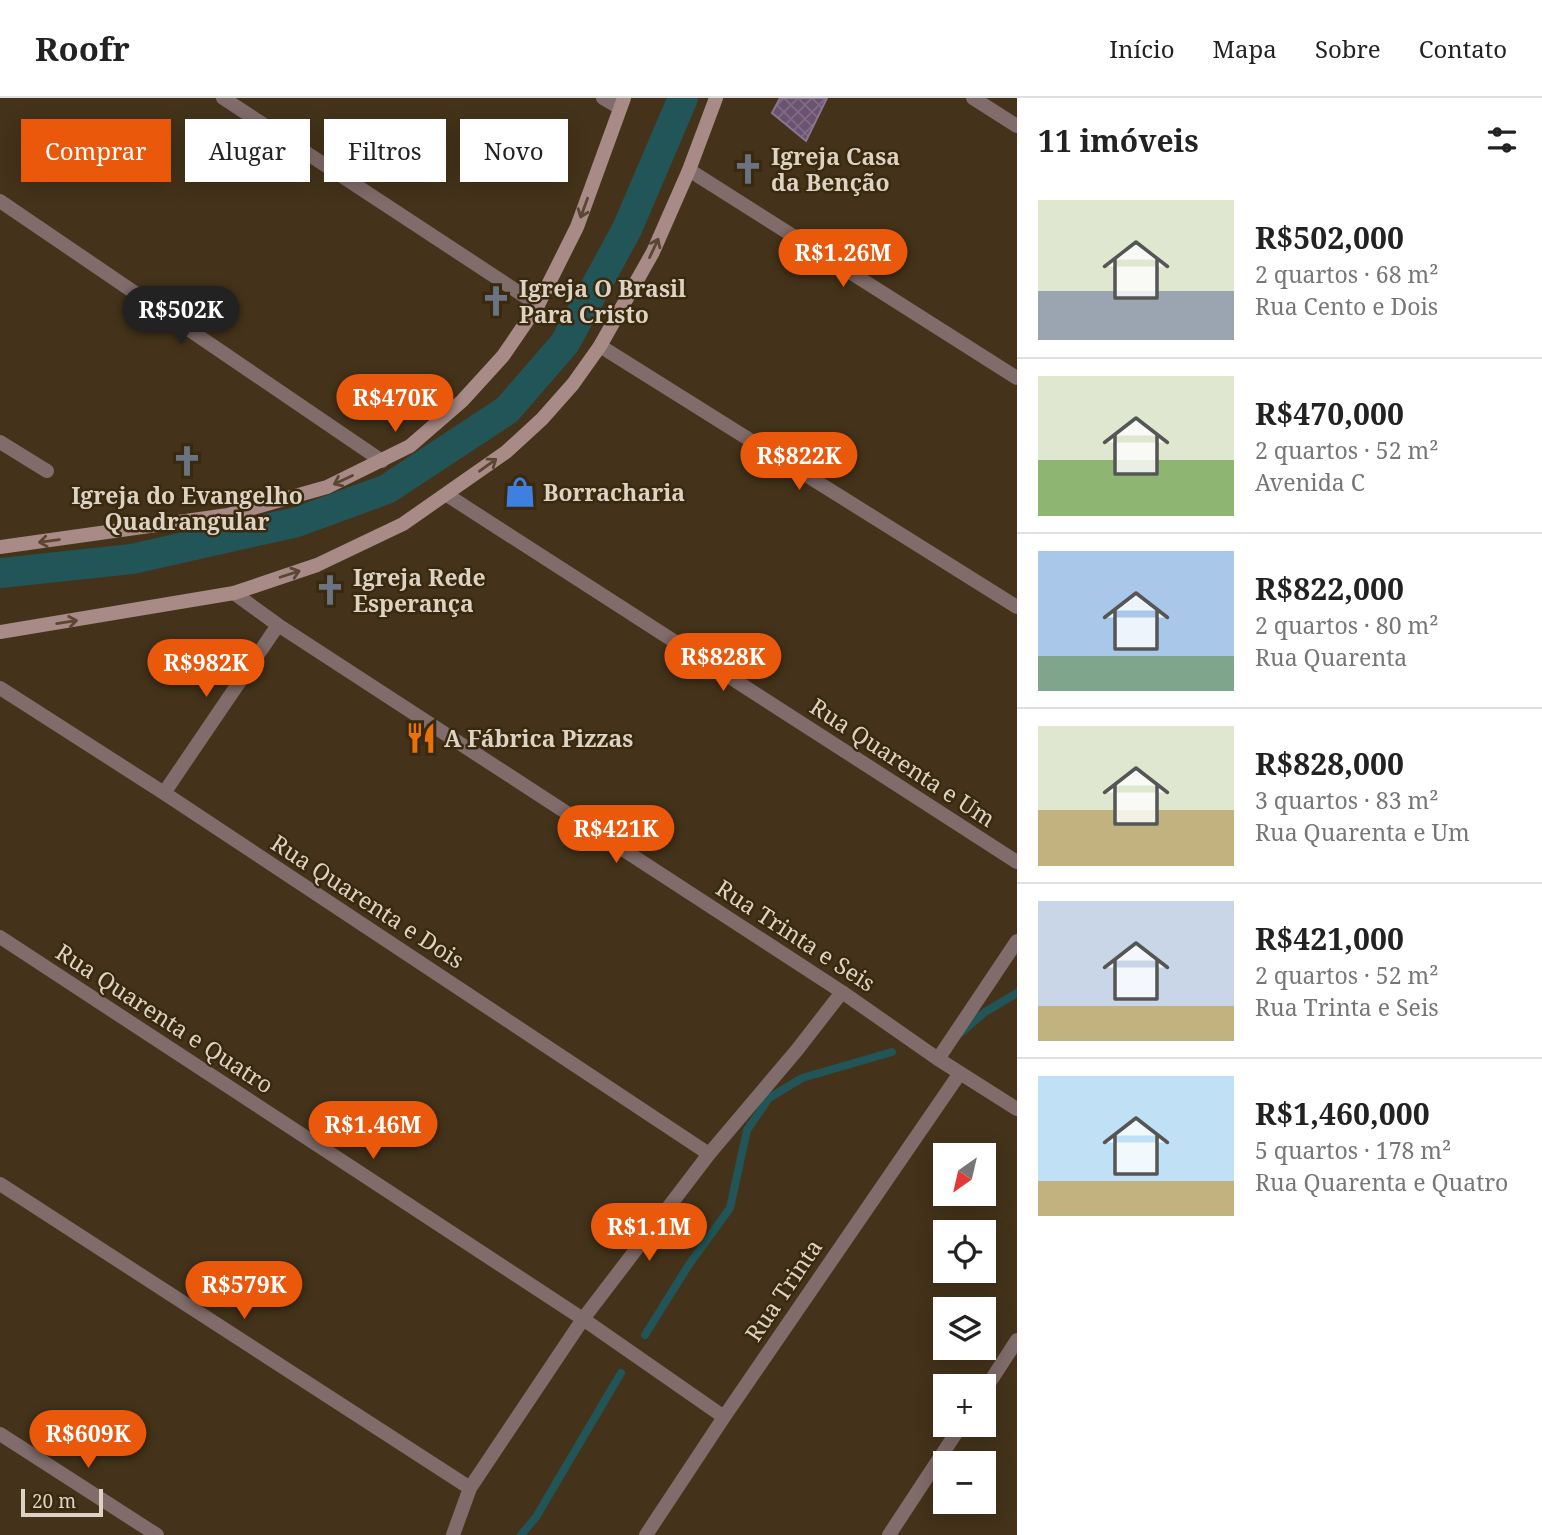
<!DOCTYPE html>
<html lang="pt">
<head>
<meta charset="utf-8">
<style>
  body { margin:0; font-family:"Noto Serif",serif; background:#f2f2f2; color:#222; height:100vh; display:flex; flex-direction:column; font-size:26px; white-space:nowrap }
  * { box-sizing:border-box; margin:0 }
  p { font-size:23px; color:#767676 }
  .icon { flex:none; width:38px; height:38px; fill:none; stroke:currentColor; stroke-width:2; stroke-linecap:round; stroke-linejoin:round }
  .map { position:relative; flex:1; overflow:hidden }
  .panel { display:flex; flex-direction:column; background:#fff; width:525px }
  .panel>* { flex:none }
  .banner { position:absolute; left:21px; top:21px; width:665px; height:63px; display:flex; gap:14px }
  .needle { width:46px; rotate:214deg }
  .controls { position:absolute; left:933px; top:1045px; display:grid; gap:14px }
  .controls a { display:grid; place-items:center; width:63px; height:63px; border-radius:0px; background:#fff; box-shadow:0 4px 18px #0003; font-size:35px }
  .scale { position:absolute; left:21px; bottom:18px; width:82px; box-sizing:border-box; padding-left:7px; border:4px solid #ddd3c4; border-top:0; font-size:19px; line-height:24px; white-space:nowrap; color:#ddd3c4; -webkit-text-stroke:5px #39290f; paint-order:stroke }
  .price { position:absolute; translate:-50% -60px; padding:0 16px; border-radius:24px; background:#ea580c; color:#fff; font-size:23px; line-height:46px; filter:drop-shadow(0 2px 4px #0008) }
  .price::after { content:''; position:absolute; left:50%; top:42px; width:21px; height:16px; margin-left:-10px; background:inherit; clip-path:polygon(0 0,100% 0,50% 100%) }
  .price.on { background:#222; color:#fff }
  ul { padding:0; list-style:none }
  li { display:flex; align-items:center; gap:21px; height:175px; padding:0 21px }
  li+li { border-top:2px solid #e0e0e0 }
  li span { display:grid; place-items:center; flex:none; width:196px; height:140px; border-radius:0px; color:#555 }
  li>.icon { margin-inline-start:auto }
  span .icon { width:84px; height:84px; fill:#fffc; stroke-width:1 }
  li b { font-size:30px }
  h2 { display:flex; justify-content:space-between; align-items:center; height:84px; padding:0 21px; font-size:30px }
  .tag { padding:0 24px; border-radius:0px; background:#fff; box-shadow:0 4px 18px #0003; font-size:24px; line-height:63px }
  .tag.on { background:#ea580c; color:#fff }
  header { display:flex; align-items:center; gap:42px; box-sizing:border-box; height:98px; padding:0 35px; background:#fff; border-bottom:2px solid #e0e0e0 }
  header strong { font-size:33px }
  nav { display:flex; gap:38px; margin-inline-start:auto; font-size:24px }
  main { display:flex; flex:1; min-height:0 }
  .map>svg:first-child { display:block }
</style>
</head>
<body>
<header>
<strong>Roofr</strong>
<nav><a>Início</a><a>Mapa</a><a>Sobre</a><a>Contato</a></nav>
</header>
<main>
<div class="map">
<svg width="1017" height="1437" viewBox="0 0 1017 1437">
  <defs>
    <pattern id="building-cross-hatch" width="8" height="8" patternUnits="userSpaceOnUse" patternTransform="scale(1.75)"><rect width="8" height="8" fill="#6a5371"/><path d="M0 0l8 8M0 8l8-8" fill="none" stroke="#7f6b84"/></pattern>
  </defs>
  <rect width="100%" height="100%" fill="#44331a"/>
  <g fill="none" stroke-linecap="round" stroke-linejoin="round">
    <path stroke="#215557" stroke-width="8" d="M962,934L985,914L1017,895
      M645,1237L688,1168L730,1110L747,1032L769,1000L802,980L892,954
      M521,1437L536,1419L621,1275"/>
    <path stroke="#215557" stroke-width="30" d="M0,475L132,461L297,424L387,391L507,312L565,245L627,131L683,0"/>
  </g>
  <path fill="url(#building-cross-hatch)" stroke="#8a7690" stroke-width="2" d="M780,0H827L806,43L772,15Z"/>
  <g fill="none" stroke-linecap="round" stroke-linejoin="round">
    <path stroke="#806c6a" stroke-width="14" d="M223,0L538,207
      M603,0L620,10
      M973,0L1017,28
      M689,72L1017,280
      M0,103L382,363
      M600,248L1017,509
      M0,344L47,373
      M447,397L1017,764
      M234,495L278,527L842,894L938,961L1017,1011
      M0,590L164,695L709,1056
      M164,695L278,527
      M0,839L583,1221L724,1319
      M938,961L1017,843
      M0,1086L470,1390
      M984,1293L1017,1242
      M0,1336L157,1437
      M453,1437L470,1390L583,1221L709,1056L797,952L842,894
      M646,1437L724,1319L960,975
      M889,1437L962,1326"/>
    <path stroke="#a88a86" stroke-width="14" d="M0,449L228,417L327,389L410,348L462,303L503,258L538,207L577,129L624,0
      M0,534L234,495L317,467L403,426L506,354L542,321L573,286L600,248L653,154L689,72L716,0"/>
  </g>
  <defs><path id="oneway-shaft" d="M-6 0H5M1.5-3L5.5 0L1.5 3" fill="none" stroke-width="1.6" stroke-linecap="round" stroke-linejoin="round" transform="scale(1.75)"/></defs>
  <g stroke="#5a4633">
    <use href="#oneway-shaft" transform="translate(584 110) rotate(110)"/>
    <use href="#oneway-shaft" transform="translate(654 150) rotate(-65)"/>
    <use href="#oneway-shaft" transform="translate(488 367) rotate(-36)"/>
    <use href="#oneway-shaft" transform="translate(343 382) rotate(155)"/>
    <use href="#oneway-shaft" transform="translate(49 443) rotate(172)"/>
    <use href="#oneway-shaft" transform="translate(290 476) rotate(-18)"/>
    <use href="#oneway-shaft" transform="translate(67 524) rotate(-9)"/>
  </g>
  <defs>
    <symbol id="church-bare" viewBox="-9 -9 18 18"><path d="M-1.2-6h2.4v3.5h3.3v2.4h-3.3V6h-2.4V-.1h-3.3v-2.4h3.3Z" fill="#6b7280" stroke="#39290f" stroke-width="2.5" paint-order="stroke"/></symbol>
    <symbol id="shop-bare" viewBox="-9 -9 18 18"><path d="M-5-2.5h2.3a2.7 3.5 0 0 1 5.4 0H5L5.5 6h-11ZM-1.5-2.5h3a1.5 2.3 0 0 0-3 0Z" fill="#3f7fe0" stroke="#39290f" stroke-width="2.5" paint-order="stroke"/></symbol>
    <symbol id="restaurant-bare" viewBox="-9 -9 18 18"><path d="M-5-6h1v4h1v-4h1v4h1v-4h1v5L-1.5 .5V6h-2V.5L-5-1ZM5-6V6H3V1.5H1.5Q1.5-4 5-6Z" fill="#e8710a" stroke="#39290f" stroke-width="2.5" paint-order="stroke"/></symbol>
  </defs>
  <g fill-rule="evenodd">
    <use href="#church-bare" x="726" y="49" width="44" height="44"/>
    <use href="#church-bare" x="474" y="181" width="44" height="44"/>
    <use href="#church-bare" x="165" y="341" width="44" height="44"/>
    <use href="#shop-bare" x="498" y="372" width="44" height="44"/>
    <use href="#church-bare" x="308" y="470" width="44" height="44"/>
    <use href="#restaurant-bare" x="399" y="618" width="44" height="44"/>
  </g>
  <g text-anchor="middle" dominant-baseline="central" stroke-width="5" stroke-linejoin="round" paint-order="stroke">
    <g font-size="23" font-weight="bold" fill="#ddd3c4" stroke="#39290f" text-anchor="start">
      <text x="771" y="58">Igreja Casa<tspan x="771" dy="26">da Benção</tspan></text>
      <text x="519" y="190">Igreja O Brasil<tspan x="519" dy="26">Para Cristo</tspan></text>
      <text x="543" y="394">Borracharia</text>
      <text x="187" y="397" text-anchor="middle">Igreja do Evangelho<tspan x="187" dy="26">Quadrangular</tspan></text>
      <text x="353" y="479">Igreja Rede<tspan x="353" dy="26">Esperança</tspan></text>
      <text x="444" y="640">A Fábrica Pizzas</text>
    </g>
    <g font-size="23" fill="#ddd3c4" stroke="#39290f">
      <text transform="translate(903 664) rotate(33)">Rua Quarenta e Um</text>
      <text transform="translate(368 803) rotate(33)">Rua Quarenta e Dois</text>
      <text transform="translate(796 837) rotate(33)">Rua Trinta e Seis</text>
      <text transform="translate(165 920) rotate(33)">Rua Quarenta e Quatro</text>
      <text transform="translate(783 1192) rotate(-56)">Rua Trinta</text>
    </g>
  </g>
</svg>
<div class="controls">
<a><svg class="needle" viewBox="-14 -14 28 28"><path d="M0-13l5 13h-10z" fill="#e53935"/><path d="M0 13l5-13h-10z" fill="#767676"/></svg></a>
<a><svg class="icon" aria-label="locate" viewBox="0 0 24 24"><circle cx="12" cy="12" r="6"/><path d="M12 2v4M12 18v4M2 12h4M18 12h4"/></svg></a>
<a><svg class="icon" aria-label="layers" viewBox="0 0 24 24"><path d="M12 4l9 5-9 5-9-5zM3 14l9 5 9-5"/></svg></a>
<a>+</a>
<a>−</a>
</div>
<div class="scale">20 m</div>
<b class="price" style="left:843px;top:191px">R$1.26M</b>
<b class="price on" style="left:181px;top:248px">R$502K</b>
<b class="price" style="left:395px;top:336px">R$470K</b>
<b class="price" style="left:799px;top:394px">R$822K</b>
<b class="price" style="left:723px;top:595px">R$828K</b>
<b class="price" style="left:206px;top:601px">R$982K</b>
<b class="price" style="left:616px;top:767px">R$421K</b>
<b class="price" style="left:373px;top:1063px">R$1.46M</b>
<b class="price" style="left:649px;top:1165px">R$1.1M</b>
<b class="price" style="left:244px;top:1223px">R$579K</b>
<b class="price" style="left:88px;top:1372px">R$609K</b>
<div class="banner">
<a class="tag on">Comprar</a>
<a class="tag">Alugar</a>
<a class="tag">Filtros</a>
<a class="tag">Novo</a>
</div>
</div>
<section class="panel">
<h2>11 imóveis<svg class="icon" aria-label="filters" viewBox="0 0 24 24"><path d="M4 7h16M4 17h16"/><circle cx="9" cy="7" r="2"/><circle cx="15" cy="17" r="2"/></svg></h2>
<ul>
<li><span style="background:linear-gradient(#dfe7d0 65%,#9aa5b1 0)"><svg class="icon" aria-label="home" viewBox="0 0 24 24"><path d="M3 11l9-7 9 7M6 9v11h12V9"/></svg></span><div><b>R$502,000</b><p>2 quartos · 68 m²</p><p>Rua Cento e Dois</p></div></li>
<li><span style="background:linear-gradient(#dfe7d0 60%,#8fb573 0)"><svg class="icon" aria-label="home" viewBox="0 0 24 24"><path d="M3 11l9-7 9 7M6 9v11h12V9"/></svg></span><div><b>R$470,000</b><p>2 quartos · 52 m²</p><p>Avenida C</p></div></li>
<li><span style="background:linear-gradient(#a9c7e8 75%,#7fa58c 0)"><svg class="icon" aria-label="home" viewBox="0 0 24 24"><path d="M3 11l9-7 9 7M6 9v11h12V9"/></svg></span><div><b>R$822,000</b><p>2 quartos · 80 m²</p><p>Rua Quarenta</p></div></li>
<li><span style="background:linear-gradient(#dfe7d0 60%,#c2b280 0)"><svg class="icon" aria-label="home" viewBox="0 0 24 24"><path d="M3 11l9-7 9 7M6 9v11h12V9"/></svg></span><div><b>R$828,000</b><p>3 quartos · 83 m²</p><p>Rua Quarenta e Um</p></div></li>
<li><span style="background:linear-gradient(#c9d6e8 75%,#c2b280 0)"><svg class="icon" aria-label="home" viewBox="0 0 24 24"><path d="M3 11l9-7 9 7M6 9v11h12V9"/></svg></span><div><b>R$421,000</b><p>2 quartos · 52 m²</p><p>Rua Trinta e Seis</p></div></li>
<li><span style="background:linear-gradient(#bfe0f5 75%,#c2b280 0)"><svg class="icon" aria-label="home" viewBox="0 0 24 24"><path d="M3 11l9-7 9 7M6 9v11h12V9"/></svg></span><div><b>R$1,460,000</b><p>5 quartos · 178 m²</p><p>Rua Quarenta e Quatro</p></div></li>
</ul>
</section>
</main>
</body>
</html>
